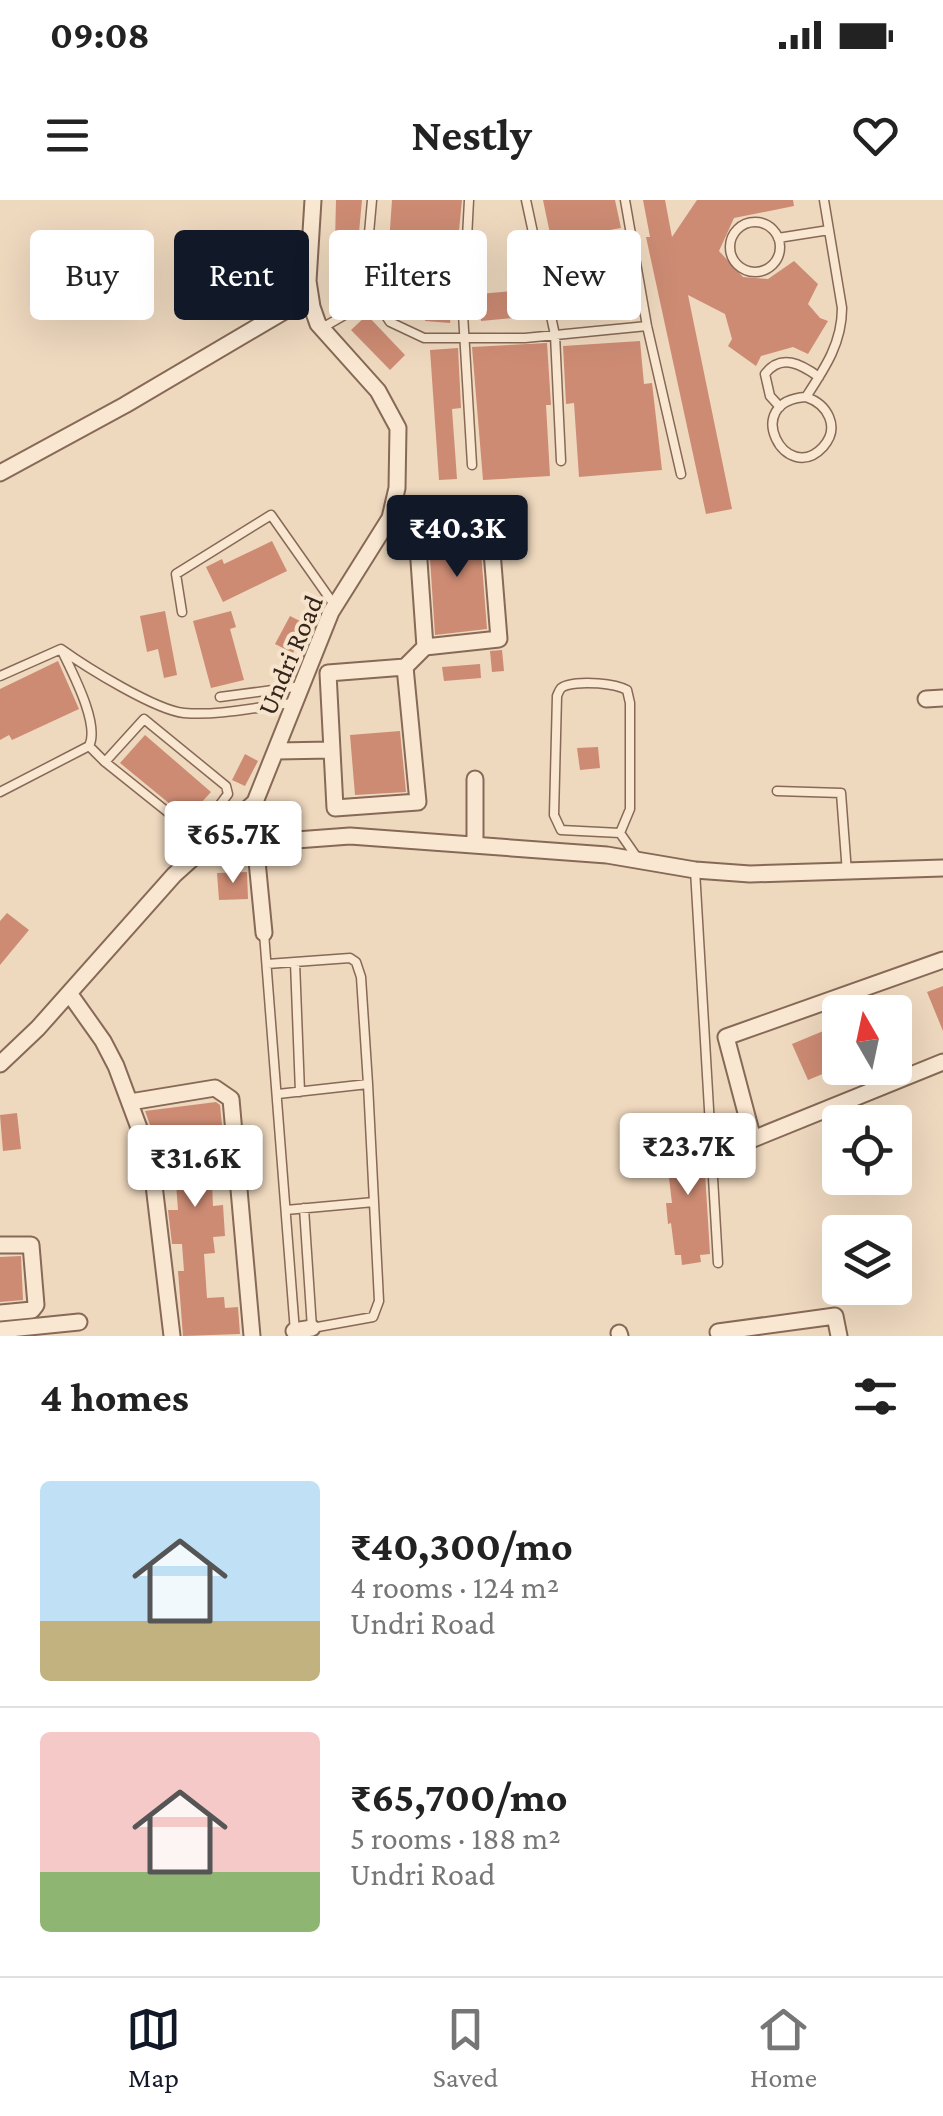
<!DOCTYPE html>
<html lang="en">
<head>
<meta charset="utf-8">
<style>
  body { margin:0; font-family:"Crimson Pro",serif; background:#f6f6f6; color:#222; height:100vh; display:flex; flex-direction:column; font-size:38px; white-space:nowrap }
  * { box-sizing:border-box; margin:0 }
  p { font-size:32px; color:#767676 }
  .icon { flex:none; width:55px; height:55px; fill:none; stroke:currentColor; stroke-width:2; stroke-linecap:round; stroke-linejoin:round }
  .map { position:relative; height:1136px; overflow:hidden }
  .panel { display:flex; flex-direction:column; background:#fff; flex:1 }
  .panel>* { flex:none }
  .guide { position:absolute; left:30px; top:30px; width:885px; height:90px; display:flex; gap:20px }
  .needle { width:65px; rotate:351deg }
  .fabs { position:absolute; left:822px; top:795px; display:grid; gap:20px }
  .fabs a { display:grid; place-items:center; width:90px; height:90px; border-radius:10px; background:#fff; box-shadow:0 10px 40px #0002; font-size:50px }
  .price { position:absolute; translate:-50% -85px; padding:0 22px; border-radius:10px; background:#fff; color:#222; font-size:32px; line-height:65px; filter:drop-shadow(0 2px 5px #0008) }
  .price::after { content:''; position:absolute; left:50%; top:60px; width:30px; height:22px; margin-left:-15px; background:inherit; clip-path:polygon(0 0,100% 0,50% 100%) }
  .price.current { background:#111827; color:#fff }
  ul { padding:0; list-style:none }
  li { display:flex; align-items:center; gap:30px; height:250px; padding:0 40px }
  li+li { border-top:2px solid #e0e0e0 }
  li span { display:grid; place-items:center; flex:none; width:280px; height:200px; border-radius:10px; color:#555 }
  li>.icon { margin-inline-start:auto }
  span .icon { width:120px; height:120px; fill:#fffc; stroke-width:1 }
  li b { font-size:42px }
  h2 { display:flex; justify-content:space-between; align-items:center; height:120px; padding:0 40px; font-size:42px }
  .pill { padding:0 35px; border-radius:10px; background:#fff; box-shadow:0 10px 40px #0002; font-size:35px; line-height:90px }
  .pill.current { background:#111827; color:#fff }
  .status { display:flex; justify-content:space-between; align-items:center; height:70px; padding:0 50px; background:#fff; direction:ltr }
  .status svg { height:28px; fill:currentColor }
  header { display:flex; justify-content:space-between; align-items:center; height:130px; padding:0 40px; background:#fff; font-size:45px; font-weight:700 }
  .dock { display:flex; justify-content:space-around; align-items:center; height:140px; border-top:2px solid #e0e0e0; background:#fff; font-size:28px; color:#767676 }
  .dock a { display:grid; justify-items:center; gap:5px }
  .dock .current { color:#111827 }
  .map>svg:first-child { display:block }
</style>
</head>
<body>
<div class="status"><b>09:08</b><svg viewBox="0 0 49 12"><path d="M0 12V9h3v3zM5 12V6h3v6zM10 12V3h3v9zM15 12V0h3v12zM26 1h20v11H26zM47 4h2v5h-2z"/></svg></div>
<header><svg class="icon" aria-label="menu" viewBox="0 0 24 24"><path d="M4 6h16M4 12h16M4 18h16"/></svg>Nestly<svg class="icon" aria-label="heart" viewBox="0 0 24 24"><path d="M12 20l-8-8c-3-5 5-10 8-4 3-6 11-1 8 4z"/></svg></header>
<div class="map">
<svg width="943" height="1136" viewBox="0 0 943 1136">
  <rect width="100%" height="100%" fill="#eed8be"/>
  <path fill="#cd8b73" d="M336,0H362L354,86L334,84Z
    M392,0H462L450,123L425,121L428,89L386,87Z
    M543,0H615L621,28L610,30L626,101L561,117L558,114L547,54L554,53Z
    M643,0H665L672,37L697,0H793L794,6L734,18L719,51L743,77L768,79L794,61L818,84L808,104L820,118L828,121L808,154L793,147L761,156L756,166L728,146L732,139L725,114L688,95L732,309L706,314L646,37H650Z
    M537,89L543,115L481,121L479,94Z
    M367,115L405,155L390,170L351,130Z
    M640,141L644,184L652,183L662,270L579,277L574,203L566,204L563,146Z
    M547,143L551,205H546L550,276L483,280L472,147Z
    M458,148L461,208L452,209L457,279L439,280L430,150Z
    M479,326L487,429L435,435L428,328Z
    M272,341L287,371L223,402L206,367L222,359L224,364Z
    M165,411L177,475L164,478L158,449L147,452L140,416Z
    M231,411L236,427L230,429L244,480L211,488L193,421Z
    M290,416L308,425L293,453L275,444Z
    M502,450L504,471L492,472L490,451Z
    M58,461L79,509L12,540L9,535L0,540V489Z
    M480,464L481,478L444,481L442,467Z
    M400,531L406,592L355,595L350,535Z
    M145,535L211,592L187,618L120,563Z
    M598,547L600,568L580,570L577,548Z
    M245,554L258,561L245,586L232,580Z
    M247,672L248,699L219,700L217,673Z
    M7,713L29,730L0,765V721Z
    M943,786V831L927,792Z
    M840,824V867L808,880L792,844Z
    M216,902L220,905L223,935L217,936L221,978L212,982L213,1006L223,1005L225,1036L213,1037L215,1053L204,1054L207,1098L224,1097L225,1108L238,1107L240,1134L183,1136L178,1071H184L182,1044H172L168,1010H178L176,984L173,985L171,954L162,955L161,943L157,944L145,911Z
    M17,913L21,949L3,951L0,915Z
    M696,933V941L703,940L710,1054L700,1055L701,1062L682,1065L681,1055H675L671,1023L668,1024L666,1003H672L665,944L673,943L672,935Z
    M21,1056L23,1100L0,1102V1057Z"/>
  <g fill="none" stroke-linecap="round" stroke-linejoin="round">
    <defs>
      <path id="service" d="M372,0L366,67L374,98L390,122L424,138H525L647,126
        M469,0L463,114L472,265
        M526,0L555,135L561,261
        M625,0L647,126L681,274
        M730 47a25 25 0 1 1 50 0a25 25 0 1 1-50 0Z
        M778,38L829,30
        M322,128L374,98
        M806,197C827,204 841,227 823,247C786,287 740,201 806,197C825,168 842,143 842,108L824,0
        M780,207L770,196L765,174C781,153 801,164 819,177
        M182,412L176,374L271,315L335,406
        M63,453C73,474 100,525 89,546
        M0,476L61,449C86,467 155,510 184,513C219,516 257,507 292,503
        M220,497L302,486
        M777,591L841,593L847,673
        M0,592L89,546L105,562L185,626C206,628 216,609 228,594L226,586L144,519L105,562
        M620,633L630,609V503L627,490C614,483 583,481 568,485C560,487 560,489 557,496L554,615L561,630L620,633L638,659
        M695,670L718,1063
        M264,733L295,1132
        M295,762L300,892
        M267,764L350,758L356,762L361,777L368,884L278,894
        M304,1008L312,1128L373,1117L379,1101L368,884
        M286,1010L374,1002"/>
      <path id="minor" d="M0,273L125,205L310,96
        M390,318L489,314L499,439L425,447L405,467L328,473L335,608L418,602L405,467
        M416,318L425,447
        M926,499L943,498
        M277,551L331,550
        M241,618L257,661L264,733
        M475,645V579
        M255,653L296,640L350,636L607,655L695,670L750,674L943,668
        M943,760L726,837L753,939L943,862
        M69,793L103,841L116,866L151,960L172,1136
        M0,864L38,828L174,675L255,602L331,412L390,318L397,288L398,228L378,191L318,124L312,107L308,81L313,0
        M130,902L215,888L231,899L252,1136
        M0,1045H31L36,1105L32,1110L0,1113
        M0,1130L79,1122
        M294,1131L312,1128
        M718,1132L835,1116L839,1136
        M619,1133L620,1136"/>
    </defs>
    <use href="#service" stroke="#866956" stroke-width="11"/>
    <use href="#minor" stroke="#866956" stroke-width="19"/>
    <use href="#service" stroke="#f9e7d1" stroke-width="8"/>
    <use href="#minor" stroke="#f9e7d1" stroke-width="15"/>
  </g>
  <g text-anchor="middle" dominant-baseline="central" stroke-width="8" stroke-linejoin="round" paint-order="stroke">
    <g font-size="28" fill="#35241b" stroke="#f6e4cd">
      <text transform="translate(290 455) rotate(-67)">Undri Road</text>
    </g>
  </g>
</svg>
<div class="fabs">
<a><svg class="needle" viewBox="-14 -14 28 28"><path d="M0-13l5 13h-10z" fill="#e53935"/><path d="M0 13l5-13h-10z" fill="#767676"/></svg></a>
<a><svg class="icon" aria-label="locate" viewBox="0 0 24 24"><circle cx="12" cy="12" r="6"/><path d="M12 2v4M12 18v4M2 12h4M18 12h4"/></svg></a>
<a><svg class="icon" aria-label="layers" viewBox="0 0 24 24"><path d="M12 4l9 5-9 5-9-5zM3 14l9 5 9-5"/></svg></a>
</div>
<b class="price current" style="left:457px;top:380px">₹40.3K</b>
<b class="price" style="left:233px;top:686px">₹65.7K</b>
<b class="price" style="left:688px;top:998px">₹23.7K</b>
<b class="price" style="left:195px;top:1010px">₹31.6K</b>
<div class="guide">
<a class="pill">Buy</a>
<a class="pill current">Rent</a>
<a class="pill">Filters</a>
<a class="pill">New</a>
</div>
</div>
<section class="panel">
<h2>4 homes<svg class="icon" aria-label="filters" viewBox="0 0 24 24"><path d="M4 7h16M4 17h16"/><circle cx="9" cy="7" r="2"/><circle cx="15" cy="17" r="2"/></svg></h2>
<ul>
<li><span style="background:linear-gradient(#bfe0f5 70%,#c2b280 0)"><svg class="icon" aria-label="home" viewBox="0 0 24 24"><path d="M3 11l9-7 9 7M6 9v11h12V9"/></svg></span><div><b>₹40,300/mo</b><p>4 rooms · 124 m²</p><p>Undri Road</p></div></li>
<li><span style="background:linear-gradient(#f6c9c9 70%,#8fb573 0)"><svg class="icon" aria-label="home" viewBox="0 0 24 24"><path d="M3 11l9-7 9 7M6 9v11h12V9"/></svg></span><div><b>₹65,700/mo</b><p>5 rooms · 188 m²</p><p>Undri Road</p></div></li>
</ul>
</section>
<nav class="dock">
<a class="current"><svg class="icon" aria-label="map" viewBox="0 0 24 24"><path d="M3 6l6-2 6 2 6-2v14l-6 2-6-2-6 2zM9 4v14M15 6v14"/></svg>Map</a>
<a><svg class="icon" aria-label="saved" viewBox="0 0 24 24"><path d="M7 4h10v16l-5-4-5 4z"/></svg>Saved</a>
<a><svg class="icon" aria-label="home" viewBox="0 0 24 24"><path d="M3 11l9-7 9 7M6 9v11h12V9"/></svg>Home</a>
</nav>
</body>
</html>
